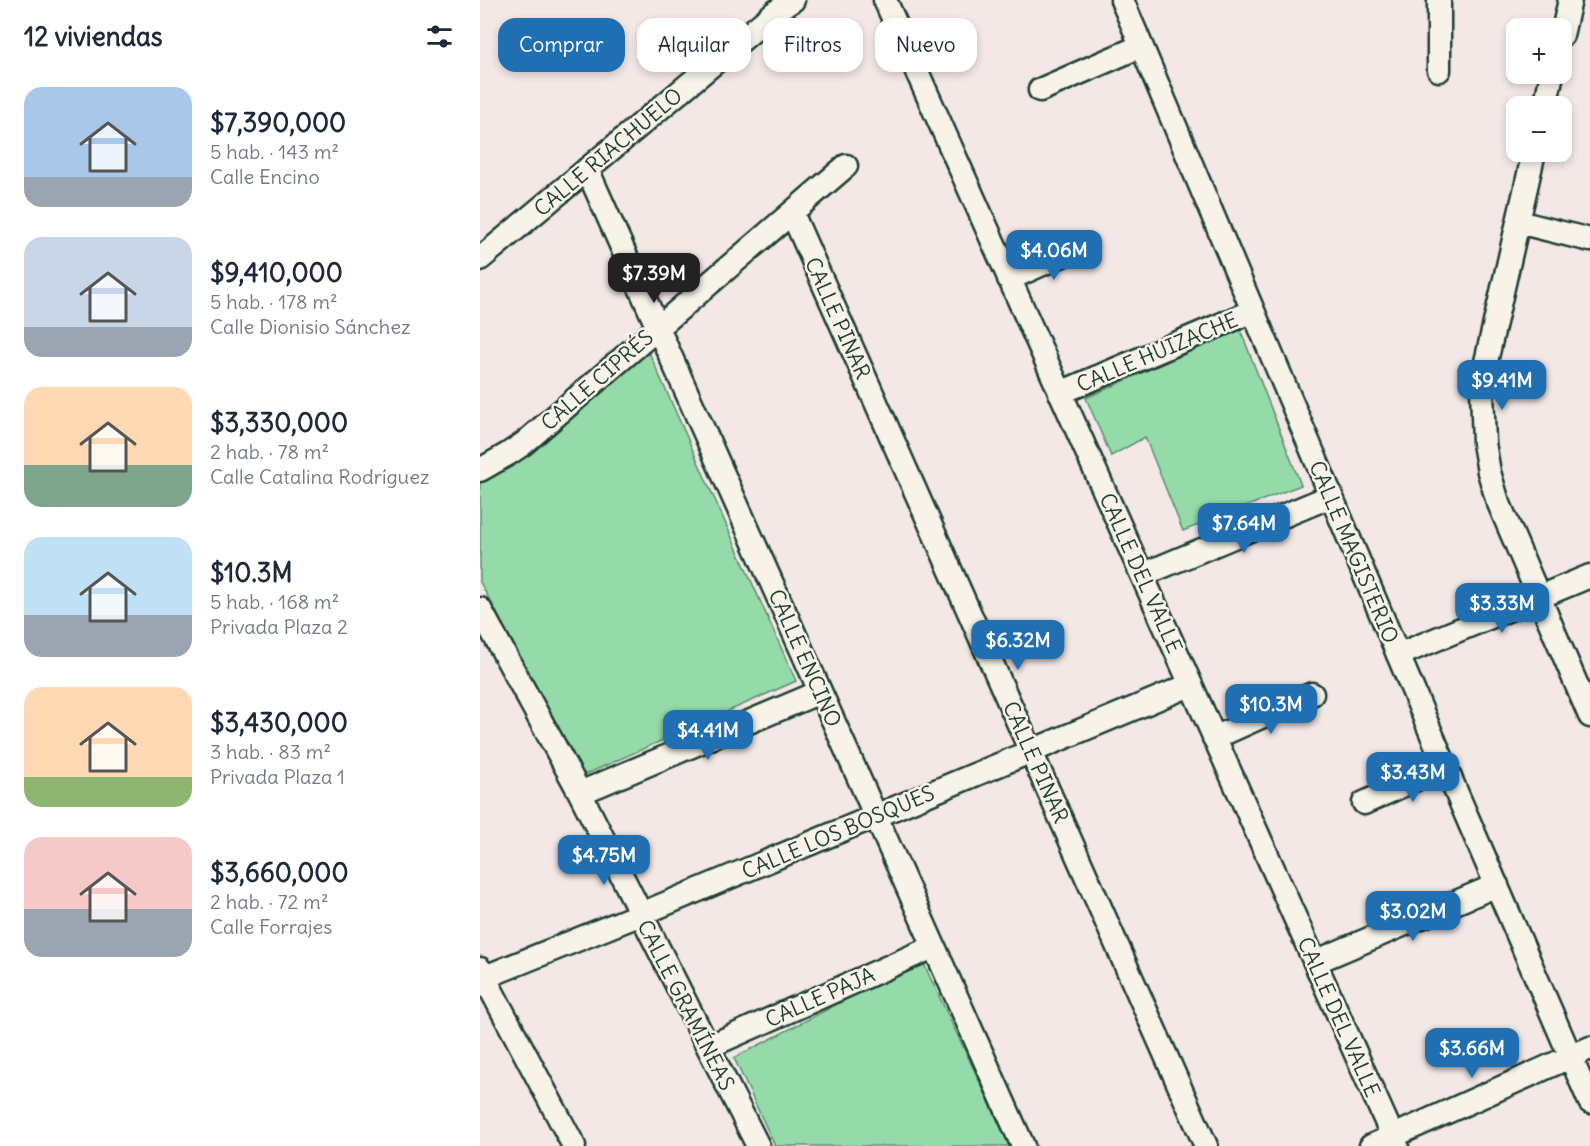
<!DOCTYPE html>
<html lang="es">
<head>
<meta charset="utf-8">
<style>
  body { margin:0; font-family:Delius,sans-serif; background:#f6f6f7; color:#1f2937; height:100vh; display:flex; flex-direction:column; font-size:22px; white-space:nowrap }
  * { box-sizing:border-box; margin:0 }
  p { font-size:20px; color:#747a83 }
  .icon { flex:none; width:33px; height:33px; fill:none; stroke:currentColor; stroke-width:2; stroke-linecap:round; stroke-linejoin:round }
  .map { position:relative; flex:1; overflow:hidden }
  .drawer { display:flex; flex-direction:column; background:#fff; width:480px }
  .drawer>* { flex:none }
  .hud { position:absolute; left:18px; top:18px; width:570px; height:54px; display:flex; gap:12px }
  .tools { position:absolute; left:1026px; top:18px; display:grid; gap:12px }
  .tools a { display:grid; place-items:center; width:66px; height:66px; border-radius:12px; background:#fff; box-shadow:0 3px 9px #0003; font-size:30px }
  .price { position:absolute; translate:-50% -51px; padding:0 14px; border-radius:12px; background:#1f6fb2; color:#fff; font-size:20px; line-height:39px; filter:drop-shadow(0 2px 3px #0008) }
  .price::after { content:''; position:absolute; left:50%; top:36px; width:18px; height:14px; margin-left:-9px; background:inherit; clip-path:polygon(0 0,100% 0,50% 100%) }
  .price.on { background:#222; color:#fff }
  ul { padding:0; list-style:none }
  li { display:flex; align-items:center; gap:18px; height:150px; padding:0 24px }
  li span { display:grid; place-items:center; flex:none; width:168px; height:120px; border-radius:18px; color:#555 }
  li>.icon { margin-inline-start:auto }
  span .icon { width:72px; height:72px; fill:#fffc; stroke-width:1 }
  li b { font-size:26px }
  h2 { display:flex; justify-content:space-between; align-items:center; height:72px; padding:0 24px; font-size:26px }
  .tag { padding:0 21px; border-radius:18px; background:#fff; box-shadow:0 3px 9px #0003; font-size:21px; line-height:54px }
  .tag.on { background:#1f6fb2; color:#fff }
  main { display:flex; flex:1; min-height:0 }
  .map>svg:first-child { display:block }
</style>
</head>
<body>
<main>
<section class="drawer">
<h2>12 viviendas<svg class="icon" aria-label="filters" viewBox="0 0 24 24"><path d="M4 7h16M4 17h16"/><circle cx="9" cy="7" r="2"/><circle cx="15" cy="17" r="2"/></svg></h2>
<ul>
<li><span style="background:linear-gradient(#a9c7e8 75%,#9aa5b1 0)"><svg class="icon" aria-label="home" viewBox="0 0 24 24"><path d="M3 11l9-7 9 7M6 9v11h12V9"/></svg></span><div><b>$7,390,000</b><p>5 hab. · 143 m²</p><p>Calle Encino</p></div></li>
<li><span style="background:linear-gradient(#c9d6e8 75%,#9aa5b1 0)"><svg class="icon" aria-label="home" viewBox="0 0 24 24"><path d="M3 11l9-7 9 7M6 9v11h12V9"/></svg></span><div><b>$9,410,000</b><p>5 hab. · 178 m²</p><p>Calle Dionisio Sánchez</p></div></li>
<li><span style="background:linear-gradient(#ffd9b3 65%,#7fa58c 0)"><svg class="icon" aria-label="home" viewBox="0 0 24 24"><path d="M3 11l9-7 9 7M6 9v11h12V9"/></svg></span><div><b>$3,330,000</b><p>2 hab. · 78 m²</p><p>Calle Catalina Rodríguez</p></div></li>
<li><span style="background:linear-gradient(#bfe0f5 65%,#9aa5b1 0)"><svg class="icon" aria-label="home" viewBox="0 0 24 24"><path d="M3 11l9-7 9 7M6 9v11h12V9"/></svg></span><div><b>$10.3M</b><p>5 hab. · 168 m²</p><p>Privada Plaza 2</p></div></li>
<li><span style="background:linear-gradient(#ffd9b3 75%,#8fb573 0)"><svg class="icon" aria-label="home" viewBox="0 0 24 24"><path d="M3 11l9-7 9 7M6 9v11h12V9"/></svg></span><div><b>$3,430,000</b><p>3 hab. · 83 m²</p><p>Privada Plaza 1</p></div></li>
<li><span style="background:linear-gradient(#f6c9c9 60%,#9aa5b1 0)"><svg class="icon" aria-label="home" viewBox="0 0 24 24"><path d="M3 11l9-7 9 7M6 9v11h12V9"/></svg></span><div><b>$3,660,000</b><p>2 hab. · 72 m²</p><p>Calle Forrajes</p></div></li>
</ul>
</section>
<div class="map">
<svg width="1110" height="1146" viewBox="0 0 1110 1146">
  <rect width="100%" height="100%" fill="#f3e8e6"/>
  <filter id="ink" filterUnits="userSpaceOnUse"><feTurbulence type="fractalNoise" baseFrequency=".0167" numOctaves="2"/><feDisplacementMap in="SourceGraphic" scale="12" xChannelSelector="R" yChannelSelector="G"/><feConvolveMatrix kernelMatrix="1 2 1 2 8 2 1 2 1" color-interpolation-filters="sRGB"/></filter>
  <g filter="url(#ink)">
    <path fill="#95dba9" stroke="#5a8c6e" stroke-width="1.5" d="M760,329L821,485L703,531L665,437L631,456L606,398Z
      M168,350L316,681L104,775L0,582V480L35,463Z
      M442,960L530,1146H295L254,1058Z"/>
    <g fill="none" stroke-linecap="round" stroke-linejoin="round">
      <defs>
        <path id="minor" d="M405,0L917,1146
          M642,0L965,766L1110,1102
          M959,0V70
          M1082,35L1090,0
          M560,90L661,46
          M1065,106L1072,74
          M1054,152L1006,362L1002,390L1004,443L1009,472L1017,499L1110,716
          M107,169L543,1146
          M312,213L726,1146
          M1038,222L1110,240
          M0,259L294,13L313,0
          M529,279L603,246
          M580,393L773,311
          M0,470L28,454L43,444L366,166
          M662,575L851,496
          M0,609L100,793L278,1146
          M918,655L1110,576
          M734,738L832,694
          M100,793L340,692
          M884,803L965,766
          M835,962L1017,885
          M0,969L94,1146
          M0,979L161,914L710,685
          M228,1047L453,947
          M891,1146L1110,1048"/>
      </defs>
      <use href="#minor" stroke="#1f3d34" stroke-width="27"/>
      <use href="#minor" stroke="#f7f3e8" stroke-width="22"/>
    </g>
  </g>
  <g text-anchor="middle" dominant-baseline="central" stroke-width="5" stroke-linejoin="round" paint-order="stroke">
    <g font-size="21" fill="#1f3d34" stroke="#f7f3e8">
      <text transform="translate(128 152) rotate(-40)">CALLE RIACHUELO</text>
      <text transform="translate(358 318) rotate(66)">CALLE PINAR</text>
      <text transform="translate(677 352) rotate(-23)">CALLE HUIZACHE</text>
      <text transform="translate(117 380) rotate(-41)">CALLE CIPRÉS</text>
      <text transform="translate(874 552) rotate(67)">CALLE MAGISTERIO</text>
      <text transform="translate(661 573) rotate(66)">CALLE DEL VALLE</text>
      <text transform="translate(325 658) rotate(66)">CALLE ENCINO</text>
      <text transform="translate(556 762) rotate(66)">CALLE PINAR</text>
      <text transform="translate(358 832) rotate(-23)">CALLE LOS BOSQUES</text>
      <text transform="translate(340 997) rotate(-24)">CALLE PAJA</text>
      <text transform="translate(206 1005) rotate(63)">CALLE GRAMÍNEAS</text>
      <text transform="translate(859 1017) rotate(66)">CALLE DEL VALLE</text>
    </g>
  </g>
</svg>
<div class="tools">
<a>+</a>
<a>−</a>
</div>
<b class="price" style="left:574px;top:281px">$4.06M</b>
<b class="price on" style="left:174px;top:304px">$7.39M</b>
<b class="price" style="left:1022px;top:411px">$9.41M</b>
<b class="price" style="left:764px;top:554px">$7.64M</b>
<b class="price" style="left:1022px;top:634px">$3.33M</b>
<b class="price" style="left:538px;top:671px">$6.32M</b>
<b class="price" style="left:791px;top:735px">$10.3M</b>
<b class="price" style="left:228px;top:761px">$4.41M</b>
<b class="price" style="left:933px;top:803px">$3.43M</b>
<b class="price" style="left:124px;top:886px">$4.75M</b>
<b class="price" style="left:933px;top:942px">$3.02M</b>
<b class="price" style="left:992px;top:1079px">$3.66M</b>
<div class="hud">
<a class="tag on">Comprar</a>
<a class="tag">Alquilar</a>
<a class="tag">Filtros</a>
<a class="tag">Nuevo</a>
</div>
</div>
</main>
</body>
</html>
